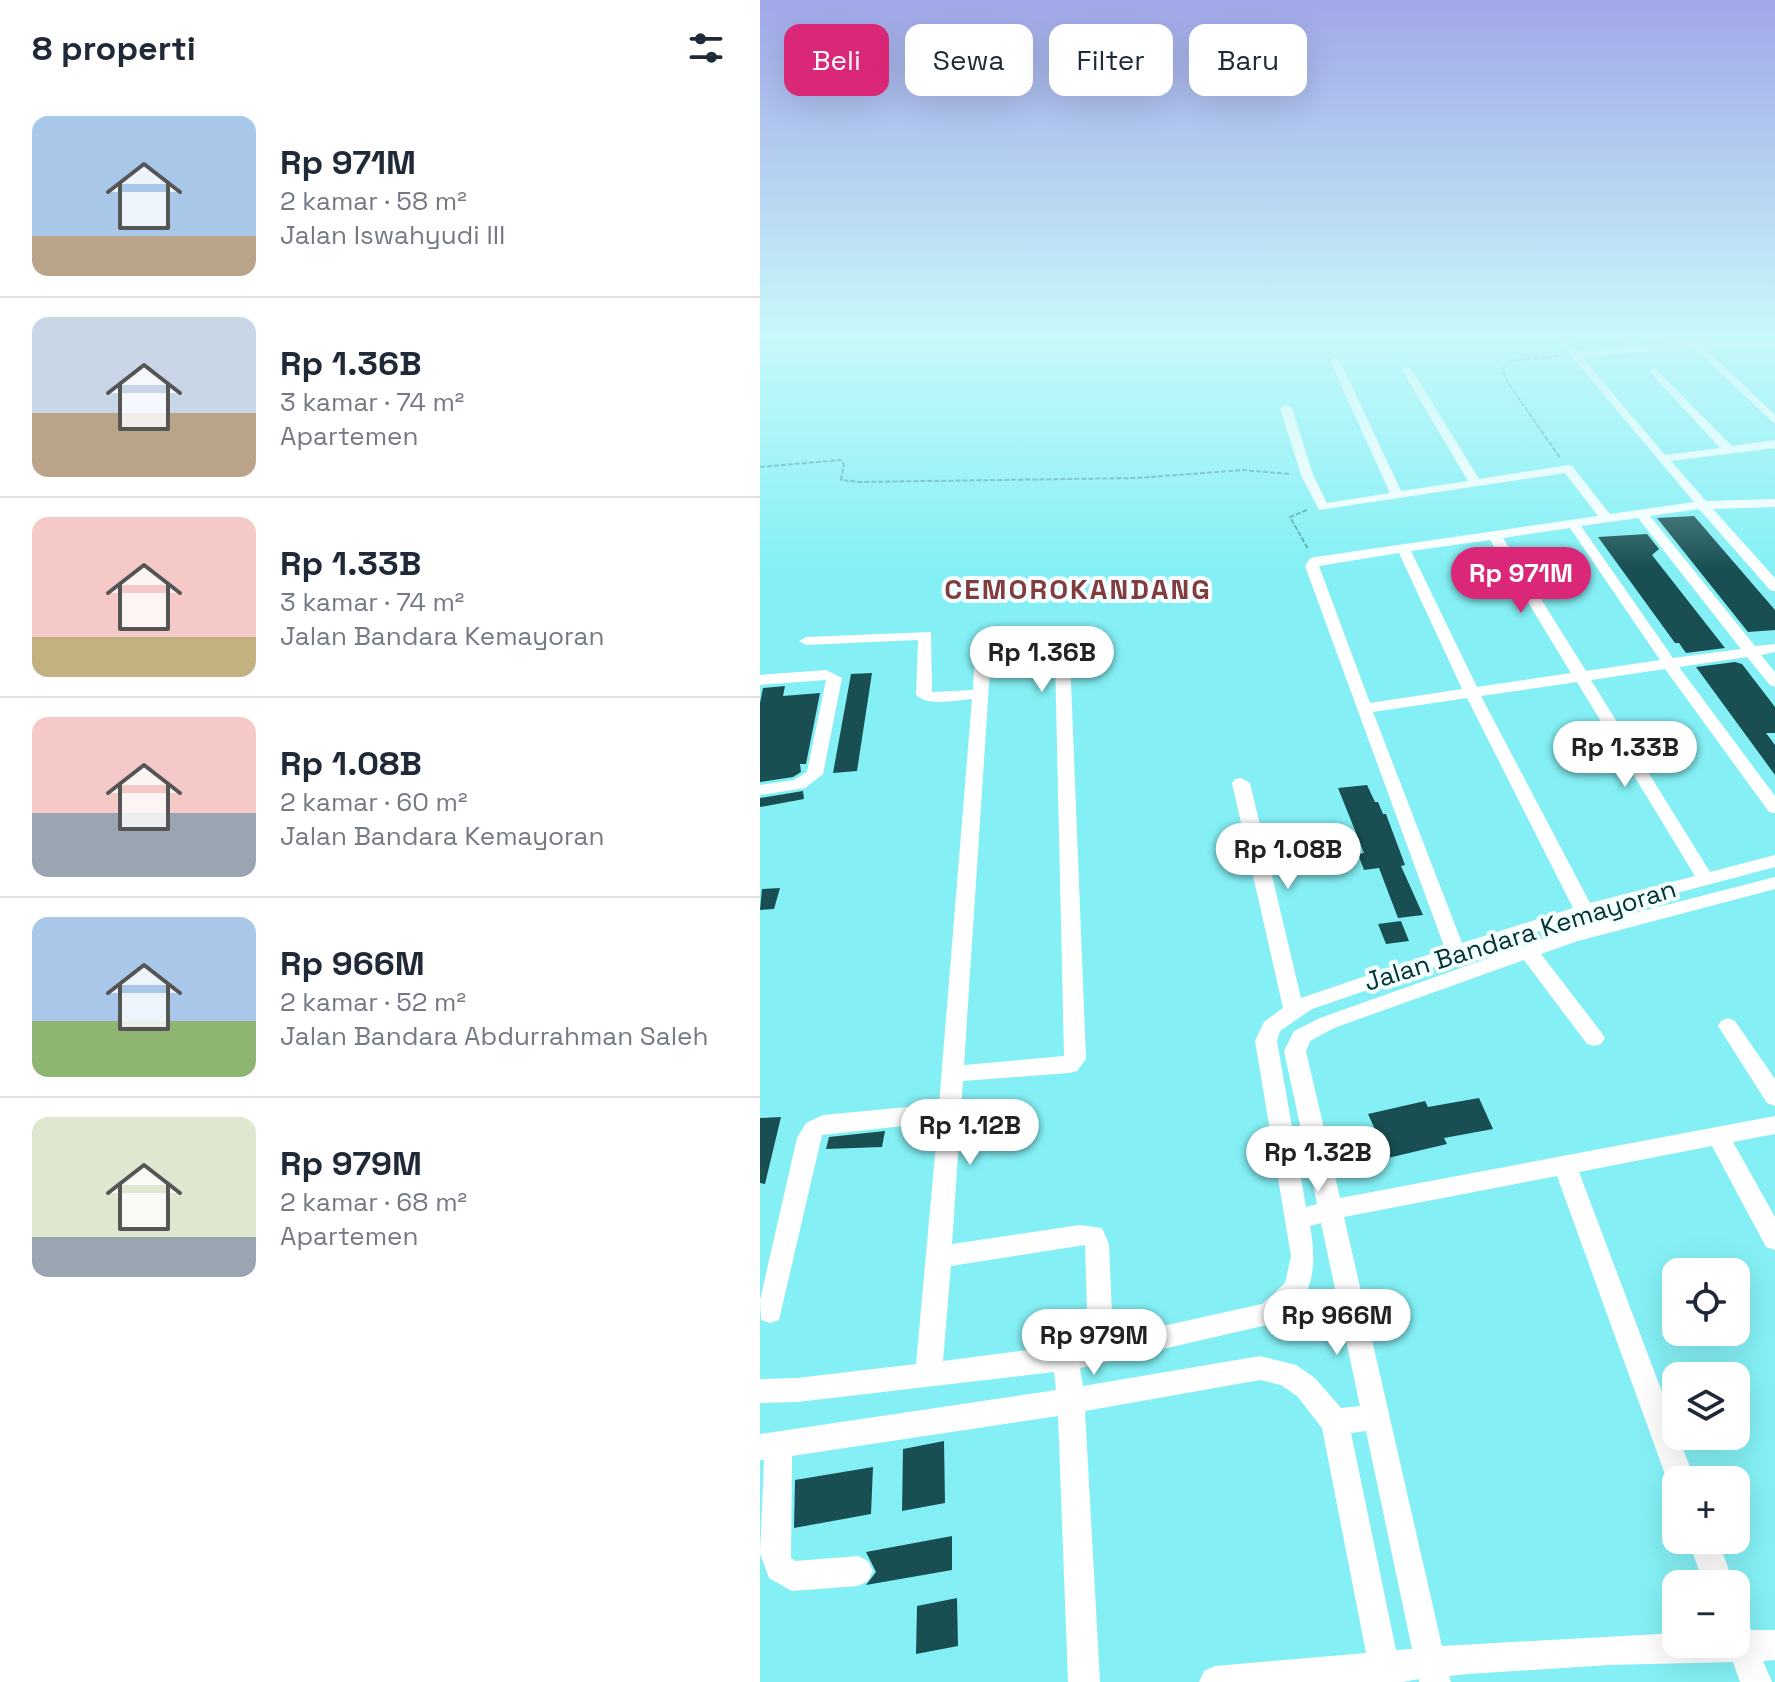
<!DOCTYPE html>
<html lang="id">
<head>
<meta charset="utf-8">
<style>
  body { margin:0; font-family:"Space Grotesk",sans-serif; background:#f6f6f7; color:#1f2937; height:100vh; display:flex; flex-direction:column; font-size:30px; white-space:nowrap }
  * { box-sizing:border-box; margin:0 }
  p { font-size:26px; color:#747a83 }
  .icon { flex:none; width:44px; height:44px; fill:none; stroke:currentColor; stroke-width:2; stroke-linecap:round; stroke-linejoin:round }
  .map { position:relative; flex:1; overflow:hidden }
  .sheet { display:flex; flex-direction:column; background:#fff; width:760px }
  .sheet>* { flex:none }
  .banner { position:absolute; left:24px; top:24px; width:760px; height:72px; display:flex; gap:16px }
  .fabs { position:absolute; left:902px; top:1258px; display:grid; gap:16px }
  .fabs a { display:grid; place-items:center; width:88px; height:88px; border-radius:16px; background:#fff; box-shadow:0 8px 32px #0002; font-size:40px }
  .price { position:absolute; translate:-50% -68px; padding:0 18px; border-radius:28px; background:#fff; color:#222; font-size:26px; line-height:52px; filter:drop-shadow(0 2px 4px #0008) }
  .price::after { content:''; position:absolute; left:50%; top:48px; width:24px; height:18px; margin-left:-12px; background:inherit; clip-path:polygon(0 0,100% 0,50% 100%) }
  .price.on { background:#db2777; color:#fff }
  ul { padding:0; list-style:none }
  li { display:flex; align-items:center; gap:24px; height:200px; padding:0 32px }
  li+li { border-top:2px solid #e0e1e3 }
  li span { display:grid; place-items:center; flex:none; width:224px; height:160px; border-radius:16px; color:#555 }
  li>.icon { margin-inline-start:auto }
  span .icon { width:96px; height:96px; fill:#fffc; stroke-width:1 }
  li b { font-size:34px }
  h2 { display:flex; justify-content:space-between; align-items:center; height:96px; padding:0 32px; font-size:34px }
  .tag { padding:0 28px; border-radius:16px; background:#fff; box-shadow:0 8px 32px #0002; font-size:28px; line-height:72px }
  .tag.on { background:#db2777; color:#fff }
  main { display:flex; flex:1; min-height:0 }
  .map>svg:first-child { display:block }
</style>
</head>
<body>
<main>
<section class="sheet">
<h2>8 properti<svg class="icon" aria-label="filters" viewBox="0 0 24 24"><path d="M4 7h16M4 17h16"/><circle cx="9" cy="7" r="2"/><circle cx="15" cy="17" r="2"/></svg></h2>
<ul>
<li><span style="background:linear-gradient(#a9c7e8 75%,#b9a48a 0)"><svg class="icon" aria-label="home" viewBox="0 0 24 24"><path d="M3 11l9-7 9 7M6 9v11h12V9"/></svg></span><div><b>Rp 971M</b><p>2 kamar · 58 m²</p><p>Jalan Iswahyudi III</p></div></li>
<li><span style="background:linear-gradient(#c9d6e8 60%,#b9a48a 0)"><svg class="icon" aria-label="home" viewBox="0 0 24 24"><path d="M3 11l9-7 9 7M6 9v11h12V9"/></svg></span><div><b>Rp 1.36B</b><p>3 kamar · 74 m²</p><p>Apartemen</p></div></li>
<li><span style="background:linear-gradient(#f6c9c9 75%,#c2b280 0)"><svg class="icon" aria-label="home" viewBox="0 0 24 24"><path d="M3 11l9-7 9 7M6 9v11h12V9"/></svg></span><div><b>Rp 1.33B</b><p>3 kamar · 74 m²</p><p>Jalan Bandara Kemayoran</p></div></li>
<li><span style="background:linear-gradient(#f6c9c9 60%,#9aa5b1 0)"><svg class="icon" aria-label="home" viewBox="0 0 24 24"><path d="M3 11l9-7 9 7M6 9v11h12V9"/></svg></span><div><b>Rp 1.08B</b><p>2 kamar · 60 m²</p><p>Jalan Bandara Kemayoran</p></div></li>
<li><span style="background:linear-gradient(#a9c7e8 65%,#8fb573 0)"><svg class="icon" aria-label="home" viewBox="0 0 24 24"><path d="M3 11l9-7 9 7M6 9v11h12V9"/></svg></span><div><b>Rp 966M</b><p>2 kamar · 52 m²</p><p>Jalan Bandara Abdurrahman Saleh</p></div></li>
<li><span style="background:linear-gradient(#dfe7d0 75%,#9aa5b1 0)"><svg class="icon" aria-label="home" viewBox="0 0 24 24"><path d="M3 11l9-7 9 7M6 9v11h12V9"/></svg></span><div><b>Rp 979M</b><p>2 kamar · 68 m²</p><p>Apartemen</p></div></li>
</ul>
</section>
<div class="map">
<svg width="1015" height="1682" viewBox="0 0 1015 1682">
  <rect width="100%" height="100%" fill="#84f0f5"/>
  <path fill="#194f52" d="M934,516L1015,610V630L988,632L897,518Z
    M887,534L899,549L892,555L965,648L926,653L919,643H915L838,537Z
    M975,662L982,664L1015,707V733H1006L1015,745V775L936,667Z
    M112,673L97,771L73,773L91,674Z
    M25,686L23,696L60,693L46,764H40L41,772L33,777L0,782V703L3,688Z
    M607,785L615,802H618L623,814H626L645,865L641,866L663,915L638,918L619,868L604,870L598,854L604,853L578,788Z
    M43,791L44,799L0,807V798Z
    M20,888L14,909L0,910L2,889Z
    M641,921L649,941L626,944L618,924Z
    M719,1098L733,1129L684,1138L687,1144L628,1158L608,1114L665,1101L668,1107Z
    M21,1117L5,1184L0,1183V1118Z
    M125,1131L122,1147L66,1149L69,1137Z
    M184,1441L185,1503L142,1511L143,1449Z
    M113,1467L111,1514L34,1528L35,1480Z
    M192,1536V1570L106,1585L116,1572L106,1552Z
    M197,1598L198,1646L156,1654L157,1606Z"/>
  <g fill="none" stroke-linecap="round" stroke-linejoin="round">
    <path stroke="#53aaae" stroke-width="2" stroke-dasharray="5 2" stroke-linecap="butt" d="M799,356L754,360L742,369L748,383L801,459
      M0,467L81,460L84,464L81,480L99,482L377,478L483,470L531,474
      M547,510L530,517L548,549"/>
    <path fill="#fff" fill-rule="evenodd" d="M792,333H802L817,351L867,347L855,333H865L877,346L928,342L919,333H930L939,342L1015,341V347L945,348L1015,415V424L934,348L822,357L905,455L960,448L891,373V369L895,368L972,446L1015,440V448L911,461L946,501L1015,499V507L953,509L1015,578V591L1010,590L939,509L890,516L995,646L1015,644V652L1001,655L1015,672V687L1010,685L987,657L919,667L1015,796V813L1009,812L905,669L831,680L950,872L1015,855V867L800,924L552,1009L520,1031L517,1041L546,1207L557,1204L524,1051L534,1031L560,1018L805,931L1015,877V889L818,941L781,954L841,1032L845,1038L841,1044L834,1046L827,1044L764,960L574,1028L550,1041L546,1051L580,1198L1015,1116V1134L973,1142L1015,1217V1250L1006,1247L952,1146L819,1172L916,1429V1436H918L935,1480H916V1492L911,1490L907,1480L797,1176L584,1217L682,1646L916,1633V1644H976V1616L987,1620L991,1630H1015V1660L1003,1661L1012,1682H980L973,1662L849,1665L709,1674L689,1676L691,1682H659V1679L643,1682H439L444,1671L455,1666L606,1653L562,1428L537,1396L521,1385L500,1380L325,1411L340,1682H308L298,1416L32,1456L31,1558L35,1561L98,1556L108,1561L113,1571L108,1581L98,1586L32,1591L9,1578L0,1554L4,1460H0V1434L296,1390L294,1372L37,1402L0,1403V1379L37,1378L156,1364L178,1122L62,1135L19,1320L10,1323L1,1320L0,1300L37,1138L46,1123L63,1115L179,1104L212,699C195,700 169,707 156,695L158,640L46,645L39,641L46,637L171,632L172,692L213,690L214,668L224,657L294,647L310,657L326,1059L317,1071L309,1073L203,1081L192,1244L320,1225L342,1228L349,1244L353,1337L502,1304L525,1283L531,1256L495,1041L504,1022L523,1008L472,783L475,779L481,778L490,783L541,998L685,949L545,566L550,558L555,557L838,516L805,473L559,510L541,475L520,408L526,405L532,408L553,475L567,503L630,493L570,361L575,358L580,361L641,491L708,481L642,370L647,367L652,370L719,479L808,465L812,466L850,514L934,502ZM878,518L981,649L913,658L821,526ZM810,528L900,660L826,671L743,538ZM730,540L811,673L717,687L651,551ZM639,553L702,689L610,703L559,566ZM291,657L295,659L304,1056L204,1065L230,669L234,664ZM817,682L935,876L830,903L721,696ZM707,698L813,908L702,943L613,712ZM561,1223L600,1406L581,1408L555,1378L536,1365L500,1356L323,1386L320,1368L507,1325C554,1308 558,1269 550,1226ZM325,1245L328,1342L183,1361L191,1266ZM606,1431L652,1649L636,1650L591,1433Z
      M66,670L82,678L63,774L45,788L0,795V785L34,780L47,772L66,680L0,685V675Z
      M968,1018L975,1021L1015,1079V1106L1007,1103L958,1026L961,1021Z
      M928,1540H958L974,1584H944Z"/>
  </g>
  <linearGradient id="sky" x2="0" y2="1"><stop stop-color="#a1a7e8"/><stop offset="0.59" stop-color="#c8f8fa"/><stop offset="1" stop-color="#c8f8fa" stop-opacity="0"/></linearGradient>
  <rect width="1015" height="569" fill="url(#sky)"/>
  <g text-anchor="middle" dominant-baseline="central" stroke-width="8" stroke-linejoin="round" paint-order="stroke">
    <g font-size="26" fill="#003335" stroke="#f5ffff">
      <text transform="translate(760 935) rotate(-17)">Jalan Bandara Kemayoran</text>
    </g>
    <g font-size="28" font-weight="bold" letter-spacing="2" fill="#833b3e" stroke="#f5ffff">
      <text x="318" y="589">CEMOROKANDANG</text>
    </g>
  </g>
</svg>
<div class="fabs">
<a><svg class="icon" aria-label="locate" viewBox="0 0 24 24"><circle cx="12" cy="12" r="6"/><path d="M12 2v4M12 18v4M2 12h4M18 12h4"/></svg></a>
<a><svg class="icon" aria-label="layers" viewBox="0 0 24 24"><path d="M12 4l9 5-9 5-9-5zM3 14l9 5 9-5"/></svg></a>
<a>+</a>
<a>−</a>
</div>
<b class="price on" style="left:761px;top:615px">Rp 971M</b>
<b class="price" style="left:282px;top:694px">Rp 1.36B</b>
<b class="price" style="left:865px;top:789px">Rp 1.33B</b>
<b class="price" style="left:528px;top:891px">Rp 1.08B</b>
<b class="price" style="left:210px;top:1167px">Rp 1.12B</b>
<b class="price" style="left:558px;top:1194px">Rp 1.32B</b>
<b class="price" style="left:577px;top:1357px">Rp 966M</b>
<b class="price" style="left:334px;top:1377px">Rp 979M</b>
<div class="banner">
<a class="tag on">Beli</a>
<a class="tag">Sewa</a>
<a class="tag">Filter</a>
<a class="tag">Baru</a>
</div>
</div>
</main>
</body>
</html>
